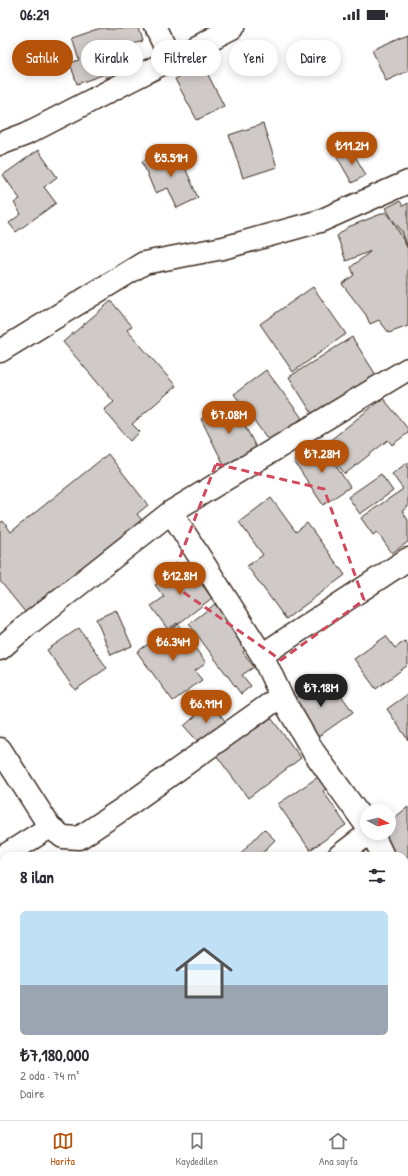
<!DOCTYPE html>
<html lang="tr">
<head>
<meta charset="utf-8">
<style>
  body { margin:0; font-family:"Patrick Hand",sans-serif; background:#f2f2f3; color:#2b2b33; height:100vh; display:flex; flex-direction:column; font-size:15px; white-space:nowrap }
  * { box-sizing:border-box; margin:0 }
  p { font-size:13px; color:#7c7c81 }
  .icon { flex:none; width:22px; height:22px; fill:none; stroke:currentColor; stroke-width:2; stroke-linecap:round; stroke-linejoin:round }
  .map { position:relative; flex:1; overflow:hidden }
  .sheet { position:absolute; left:0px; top:824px; width:408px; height:268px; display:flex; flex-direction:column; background:#fff; border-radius:12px 12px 0 0; box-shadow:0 2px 10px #0003 }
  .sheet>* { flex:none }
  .hud { position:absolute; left:12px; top:12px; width:384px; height:36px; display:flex; gap:8px }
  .needle { width:26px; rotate:97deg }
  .buttons { position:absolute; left:360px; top:776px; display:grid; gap:8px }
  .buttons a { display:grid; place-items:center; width:36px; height:36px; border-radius:50%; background:#fff; box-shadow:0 2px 10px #0003; font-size:20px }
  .price { position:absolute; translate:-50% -34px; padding:0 9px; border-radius:14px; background:#b45309; color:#fff; font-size:13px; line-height:26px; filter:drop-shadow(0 1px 2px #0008) }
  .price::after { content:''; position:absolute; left:50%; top:24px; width:12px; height:9px; margin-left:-6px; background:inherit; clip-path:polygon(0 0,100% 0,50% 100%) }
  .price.on { background:#222; color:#fff }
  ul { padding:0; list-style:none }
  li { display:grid; align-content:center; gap:8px; height:212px; padding:0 20px }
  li+li { border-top:1px solid #e1e1e2 }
  li span { display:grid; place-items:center; height:124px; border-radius:6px; color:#555 }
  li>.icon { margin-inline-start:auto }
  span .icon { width:72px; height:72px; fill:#fffc; stroke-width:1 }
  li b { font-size:17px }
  h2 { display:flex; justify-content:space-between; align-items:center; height:48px; padding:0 20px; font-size:17px }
  .tag { padding:0 14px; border-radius:18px; background:#fff; box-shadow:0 2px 10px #0003; font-size:14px; line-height:36px }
  .tag.on { background:#b45309; color:#fff }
  .status { display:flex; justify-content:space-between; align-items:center; height:28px; padding:0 20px; background:#fff; direction:ltr }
  .status svg { height:11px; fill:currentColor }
  .dock { display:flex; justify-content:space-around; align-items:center; height:56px; border-top:1px solid #e1e1e2; background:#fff; font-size:11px; color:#7c7c81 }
  .dock a { display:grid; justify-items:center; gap:2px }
  .dock .on { color:#b45309 }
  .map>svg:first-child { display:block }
</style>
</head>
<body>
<div class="status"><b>06:29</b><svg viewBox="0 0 49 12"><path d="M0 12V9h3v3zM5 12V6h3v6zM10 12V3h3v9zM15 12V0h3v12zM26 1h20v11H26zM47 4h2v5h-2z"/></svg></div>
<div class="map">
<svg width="408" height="1092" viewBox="0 0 408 1092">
  <rect width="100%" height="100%" fill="#fff"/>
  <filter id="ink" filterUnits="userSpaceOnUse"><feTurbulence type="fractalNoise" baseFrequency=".025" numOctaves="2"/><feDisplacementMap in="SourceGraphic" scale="8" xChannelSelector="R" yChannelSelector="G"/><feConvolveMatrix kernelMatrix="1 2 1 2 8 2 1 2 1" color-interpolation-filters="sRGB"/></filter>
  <g filter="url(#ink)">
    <path fill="#cfcac7" stroke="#3b2a1e" d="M101,0H139L143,13L115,22L122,45L106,50L105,46L77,56L70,35L79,32L72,10Z
      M408,6V43L386,53L372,22Z
      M203,37L224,78L197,92L175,51Z
      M263,96L277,139L243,150L229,107Z
      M351,121L366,147L352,155L337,129Z
      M38,122L57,149L44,159L56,175L16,204L9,195L21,186L14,175L20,171L3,147Z
      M178,123L198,170L177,180L168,160L155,165L142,133L157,127L159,131Z
      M400,173L403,178L408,175V221L386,180Z
      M386,184L402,203L408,220V298L389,305L379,292L370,296L366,287L342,256L354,247L351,239L371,223L346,233L337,208L348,199Z
      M313,259L346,306L293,344L260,296Z
      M111,273L132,298L127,302L176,358L132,396L140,404L130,413L104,382L114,374L63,314Z
      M352,309L376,347L313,387L289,349Z
      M266,342L302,390L270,414L234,366Z
      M383,370L408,401V405L392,417L388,412L345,446L323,418Z
      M233,375L258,423L225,439L201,391Z
      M321,415L350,459L323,477L294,433Z
      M108,426L148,477L137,486L145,496L29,589L0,553V495L3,493L11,504Z
      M408,434V479L402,483L408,492V514L392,525L377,504L373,507L361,490L403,461L392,446Z
      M381,446L393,463L360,486L348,469Z
      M271,470L296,504L307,495L345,547L286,591L247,538L263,527L239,494Z
      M185,534L212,570L169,603L151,578L164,569L155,557Z
      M215,576L249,618L243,624L254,639L242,647L251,658L241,666L189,596Z
      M116,582L132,618L111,627L96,591Z
      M177,595L206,635L195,643L202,652L173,673L137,624Z
      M79,600L107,640L75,662L47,622Z
      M386,608L395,620L405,613L408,617V637L376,661L354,631Z
      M327,648L353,684L315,711L289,675Z
      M408,666V712L387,681Z
      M210,675L227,695L201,717L184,698Z
      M266,683L301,730L248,770L213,723Z
      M324,745L332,757L323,763L346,797L310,822L278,776Z
      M408,779V828L404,832V828H395L376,805H389V794Z
      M264,801L275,812L262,825L265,828H238Z
      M0,932L4,939V967L0,969Z
      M4,983V1013L0,1015V985Z
      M408,1054V1092H380L383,1088H404V1059Z
      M135,1088H151L146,1092H137Z
      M161,1088H173L176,1092H157Z
      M178,1088H218L223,1092H183Z"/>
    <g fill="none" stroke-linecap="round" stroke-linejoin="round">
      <defs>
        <path id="minor" d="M156,0L171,31
          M0,116L26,106L232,0
          M0,323L144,235L223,220L320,193L408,154
          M171,484L262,627L281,668L313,723L367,798
          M0,621L25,599L171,484L408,341
          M262,627L408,531
          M0,721L50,799L63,809L79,810L121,782L281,668
          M372,805L383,828
          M4,828L50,799
          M339,828L369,805
          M404,866L408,872
          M0,880L4,883
          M404,1019H408
          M104,1088L106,1092
          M21,1092L34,1088"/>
      </defs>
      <use href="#minor" stroke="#3b2a1e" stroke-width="25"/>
      <use href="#minor" stroke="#fff" stroke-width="22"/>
    </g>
  </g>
  <path fill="none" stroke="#d1495b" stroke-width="3" stroke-dasharray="8 5" stroke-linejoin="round" d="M216,436L324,461L364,572L281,632L170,555Z"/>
</svg>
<div class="buttons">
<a><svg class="needle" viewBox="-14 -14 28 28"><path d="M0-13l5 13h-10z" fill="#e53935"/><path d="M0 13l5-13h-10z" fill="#7c7c81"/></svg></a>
</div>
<b class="price" style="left:352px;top:138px">₺11.2M</b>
<b class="price" style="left:171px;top:150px">₺5.51M</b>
<b class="price" style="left:229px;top:407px">₺7.08M</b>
<b class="price" style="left:322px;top:446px">₺7.28M</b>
<b class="price" style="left:180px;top:568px">₺12.8M</b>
<b class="price" style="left:173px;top:634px">₺6.34M</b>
<b class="price on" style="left:321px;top:680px">₺7.18M</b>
<b class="price" style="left:206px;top:696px">₺6.91M</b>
<div class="hud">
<a class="tag on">Satılık</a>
<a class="tag">Kiralık</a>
<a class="tag">Filtreler</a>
<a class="tag">Yeni</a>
<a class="tag">Daire</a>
</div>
<section class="sheet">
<h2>8 ilan<svg class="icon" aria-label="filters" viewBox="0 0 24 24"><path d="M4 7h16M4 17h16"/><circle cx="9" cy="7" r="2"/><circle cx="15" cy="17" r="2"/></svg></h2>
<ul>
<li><span style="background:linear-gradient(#bfe0f5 60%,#9aa5b1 0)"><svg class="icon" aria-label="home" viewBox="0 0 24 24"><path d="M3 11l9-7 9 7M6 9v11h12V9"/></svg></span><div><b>₺7,180,000</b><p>2 oda · 74 m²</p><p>Daire</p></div></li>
</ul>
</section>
</div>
<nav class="dock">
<a class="on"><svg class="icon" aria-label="map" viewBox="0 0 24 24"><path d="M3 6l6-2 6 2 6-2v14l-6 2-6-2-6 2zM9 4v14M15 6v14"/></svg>Harita</a>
<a><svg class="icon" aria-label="saved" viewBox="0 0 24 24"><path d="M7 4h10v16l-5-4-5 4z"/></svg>Kaydedilen</a>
<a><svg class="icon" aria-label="home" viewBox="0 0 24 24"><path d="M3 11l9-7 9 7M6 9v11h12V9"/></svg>Ana sayfa</a>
</nav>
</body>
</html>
